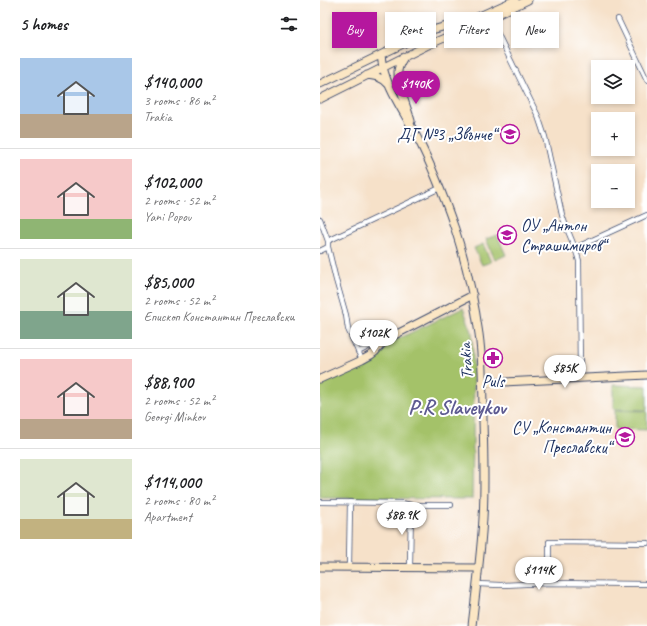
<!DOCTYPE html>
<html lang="en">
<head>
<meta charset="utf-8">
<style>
  body { margin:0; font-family:Caveat,sans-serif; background:#f2f2f2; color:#202124; height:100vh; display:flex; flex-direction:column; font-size:15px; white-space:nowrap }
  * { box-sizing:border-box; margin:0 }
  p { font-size:13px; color:#757577 }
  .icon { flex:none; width:22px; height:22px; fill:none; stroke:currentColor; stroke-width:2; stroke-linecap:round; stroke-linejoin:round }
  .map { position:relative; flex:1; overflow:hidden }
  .side { display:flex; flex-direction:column; background:#fff; width:320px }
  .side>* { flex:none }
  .banner { position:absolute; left:12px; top:12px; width:255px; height:36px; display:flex; gap:8px }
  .fabs { position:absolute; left:271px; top:60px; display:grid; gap:8px }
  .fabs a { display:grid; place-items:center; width:44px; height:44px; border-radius:0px; background:#fff; box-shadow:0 2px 6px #0003; font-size:20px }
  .price { position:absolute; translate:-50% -34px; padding:0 9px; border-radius:14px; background:#fff; color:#222; font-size:13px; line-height:26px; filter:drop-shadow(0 1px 2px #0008) }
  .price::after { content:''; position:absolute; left:50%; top:24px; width:12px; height:9px; margin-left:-6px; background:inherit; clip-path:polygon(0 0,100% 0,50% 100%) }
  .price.current { background:#b5179e; color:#fff }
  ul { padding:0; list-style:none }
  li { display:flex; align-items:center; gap:12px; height:100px; padding:0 20px }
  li+li { border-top:1px solid #e0e0e0 }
  li span { display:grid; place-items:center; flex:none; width:112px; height:80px; border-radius:0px; color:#555 }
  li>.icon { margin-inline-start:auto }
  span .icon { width:48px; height:48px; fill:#fffc; stroke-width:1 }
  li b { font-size:17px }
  h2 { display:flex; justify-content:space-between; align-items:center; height:48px; padding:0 20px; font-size:17px }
  .chip { padding:0 14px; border-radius:0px; background:#fff; box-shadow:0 2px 6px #0003; font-size:14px; line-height:36px }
  .chip.current { background:#b5179e; color:#fff }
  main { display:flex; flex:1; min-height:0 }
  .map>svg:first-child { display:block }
</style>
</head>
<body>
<main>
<section class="side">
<h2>5 homes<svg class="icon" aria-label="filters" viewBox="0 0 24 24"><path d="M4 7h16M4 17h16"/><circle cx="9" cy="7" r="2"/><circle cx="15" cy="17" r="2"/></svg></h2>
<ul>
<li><span style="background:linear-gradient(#a9c7e8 70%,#b9a48a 0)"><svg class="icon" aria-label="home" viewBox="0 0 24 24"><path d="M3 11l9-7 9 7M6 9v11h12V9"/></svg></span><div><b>$140,000</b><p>3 rooms · 86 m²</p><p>Trakia</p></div></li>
<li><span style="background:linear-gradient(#f6c9c9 75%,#8fb573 0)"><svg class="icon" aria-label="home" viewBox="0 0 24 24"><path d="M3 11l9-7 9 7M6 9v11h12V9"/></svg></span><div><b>$102,000</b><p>2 rooms · 52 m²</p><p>Yani Popov</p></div></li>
<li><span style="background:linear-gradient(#dfe7d0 65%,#7fa58c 0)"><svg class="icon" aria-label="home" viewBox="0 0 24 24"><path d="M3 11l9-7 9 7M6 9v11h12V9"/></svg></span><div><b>$85,000</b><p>2 rooms · 52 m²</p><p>Епископ Константин Преславски</p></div></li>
<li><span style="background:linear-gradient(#f6c9c9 75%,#b9a48a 0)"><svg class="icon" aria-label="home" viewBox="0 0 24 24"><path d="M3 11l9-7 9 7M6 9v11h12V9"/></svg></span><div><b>$88,900</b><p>2 rooms · 52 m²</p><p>Georgi Minkov</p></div></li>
<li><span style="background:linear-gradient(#dfe7d0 75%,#c2b280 0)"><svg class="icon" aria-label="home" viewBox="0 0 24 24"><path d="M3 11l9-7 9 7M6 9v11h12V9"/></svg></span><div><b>$114,000</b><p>2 rooms · 80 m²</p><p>Apartment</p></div></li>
</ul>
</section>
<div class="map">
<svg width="327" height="626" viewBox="0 0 327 626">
  <rect width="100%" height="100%" fill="#fff"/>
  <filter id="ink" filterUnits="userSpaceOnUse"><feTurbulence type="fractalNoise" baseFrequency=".025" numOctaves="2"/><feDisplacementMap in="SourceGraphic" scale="8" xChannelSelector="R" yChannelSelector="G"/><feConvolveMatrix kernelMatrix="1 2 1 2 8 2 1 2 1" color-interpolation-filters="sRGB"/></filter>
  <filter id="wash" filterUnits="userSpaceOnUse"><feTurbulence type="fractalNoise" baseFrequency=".012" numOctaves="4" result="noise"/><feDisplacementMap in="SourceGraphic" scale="16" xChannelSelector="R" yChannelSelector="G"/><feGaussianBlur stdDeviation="0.9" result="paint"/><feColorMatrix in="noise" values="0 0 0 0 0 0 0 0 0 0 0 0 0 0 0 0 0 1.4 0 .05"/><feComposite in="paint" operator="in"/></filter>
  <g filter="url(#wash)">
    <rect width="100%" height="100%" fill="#f6e1c9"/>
    <path fill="#a4c269" stroke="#607864" d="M177,235L186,255L175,260L166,239Z
      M163,244L171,262L162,265L154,248Z
      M143,308L152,332L154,380L152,499L0,498V384L56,358L63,352L69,343Z
      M293,385L327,386V410L293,409Z
      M295,410L327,411V430L295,429Z"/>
  </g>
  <g filter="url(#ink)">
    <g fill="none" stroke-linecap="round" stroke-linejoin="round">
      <defs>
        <path id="street" d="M170,18L218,116L225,137L242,215C247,231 255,245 259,261L260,379
          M298,19L327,80
          M0,219L8,241V247L16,280L26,315L28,329L42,360
          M8,241L120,188
          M255,248L327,215
          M0,251L8,247
          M38,352L58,342L64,341
          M0,502L82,503L91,505H131
          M29,567L30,502
          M90,567L91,505
          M229,583L327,584
          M157,584L180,585L229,583V542L327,543"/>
        <path id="secondary" d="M61,55C64,86 83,110 97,137C112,166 124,197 135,229C146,263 154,298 159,334C163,363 163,392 163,421C164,454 165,486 163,518C161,554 156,590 152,626
          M84,57C81,62 78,66 78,72C78,87 87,106 91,121
          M47,75C55,76 62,77 68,84
          M0,84L112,30L155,18L195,0
          M0,99L106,46L170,18L208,0
          M0,379L42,360L51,355L55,352L65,340L153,295
          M163,383L327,375
          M0,567L159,568"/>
      </defs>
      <use href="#street" stroke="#3c4a6e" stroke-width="6"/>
      <use href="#secondary" stroke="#3c4a6e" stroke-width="9"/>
      <use href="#street" stroke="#fff" stroke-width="4.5"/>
      <use href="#secondary" stroke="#fbe6c4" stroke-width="7"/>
    </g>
  </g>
  <defs>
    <symbol id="school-ring" viewBox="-11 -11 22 22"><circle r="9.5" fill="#fff" stroke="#b5179e" stroke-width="1.5"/><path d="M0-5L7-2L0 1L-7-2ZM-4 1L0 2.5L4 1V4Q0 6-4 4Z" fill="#b5179e"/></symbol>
    <symbol id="pharmacy-ring" viewBox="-11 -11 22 22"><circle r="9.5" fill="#fff" stroke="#b5179e" stroke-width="1.5"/><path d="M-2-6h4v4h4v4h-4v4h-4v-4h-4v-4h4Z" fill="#b5179e"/></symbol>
  </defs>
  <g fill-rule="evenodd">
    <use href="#school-ring" x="179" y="123" width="22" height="22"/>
    <use href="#school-ring" x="176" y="224" width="22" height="22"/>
    <use href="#pharmacy-ring" x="162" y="347" width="22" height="22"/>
    <use href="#school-ring" x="294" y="426" width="22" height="22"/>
  </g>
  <g text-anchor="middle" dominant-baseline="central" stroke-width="4" stroke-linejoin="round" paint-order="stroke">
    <g font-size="17" fill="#1b2f5e" stroke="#fff" text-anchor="end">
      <text x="176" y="134">ДГ №3 „Звънче“</text>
      <text x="201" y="225" text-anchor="start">ОУ „Антон<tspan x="201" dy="20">Страшимиров“</tspan></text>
      <text x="173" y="381" text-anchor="middle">Puls</text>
      <text x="291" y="427">СУ „Константин<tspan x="291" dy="20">Преславски“</tspan></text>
    </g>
    <g font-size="17" fill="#1b2f5e" stroke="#fff">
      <text transform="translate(146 361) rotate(-94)">Trakia</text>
    </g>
    <g font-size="21" font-weight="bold" fill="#5d5a91" stroke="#fff">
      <text x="137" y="407">P.R Slaveykov</text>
    </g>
  </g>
</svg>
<div class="fabs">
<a><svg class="icon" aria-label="layers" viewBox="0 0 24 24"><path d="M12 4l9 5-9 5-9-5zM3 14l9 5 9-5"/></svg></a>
<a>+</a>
<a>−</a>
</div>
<b class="price current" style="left:96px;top:105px">$140K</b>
<b class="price" style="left:54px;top:354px">$102K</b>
<b class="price" style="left:245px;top:389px">$85K</b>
<b class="price" style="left:82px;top:536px">$88.9K</b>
<b class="price" style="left:219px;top:591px">$114K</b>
<div class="banner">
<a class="chip current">Buy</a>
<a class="chip">Rent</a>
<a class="chip">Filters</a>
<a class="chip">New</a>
</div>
</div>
</main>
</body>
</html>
